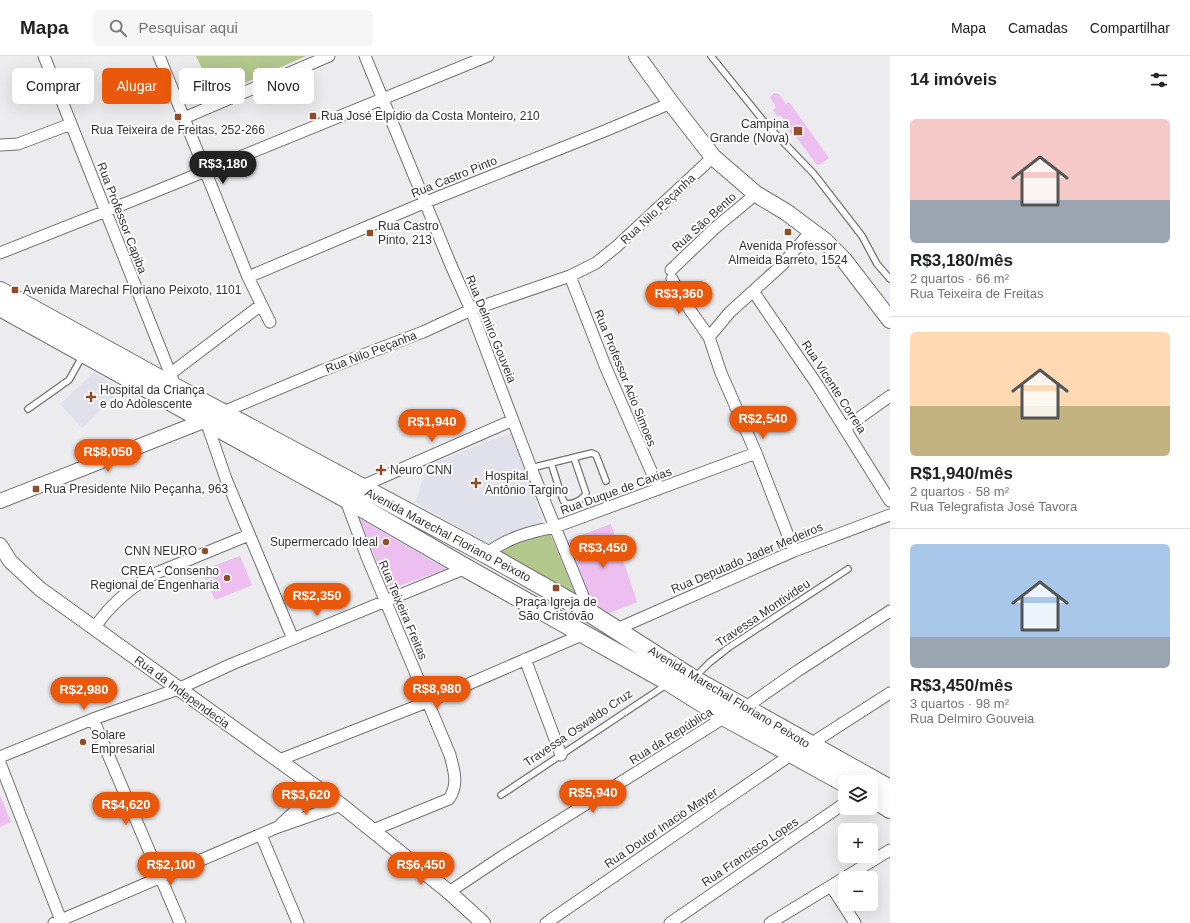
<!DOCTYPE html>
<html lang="pt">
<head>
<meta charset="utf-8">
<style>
  body { margin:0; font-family:Helvetica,sans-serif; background:#f6f6f6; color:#202124; height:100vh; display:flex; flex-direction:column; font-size:15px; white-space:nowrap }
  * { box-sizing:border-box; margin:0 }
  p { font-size:13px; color:#757577 }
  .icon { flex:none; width:22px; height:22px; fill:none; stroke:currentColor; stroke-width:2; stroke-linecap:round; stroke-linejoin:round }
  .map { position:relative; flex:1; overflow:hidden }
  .sheet { display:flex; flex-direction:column; background:#fff; width:300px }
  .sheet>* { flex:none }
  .guide { position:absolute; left:12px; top:12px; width:380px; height:36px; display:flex; gap:8px }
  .fabs { position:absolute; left:838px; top:719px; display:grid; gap:8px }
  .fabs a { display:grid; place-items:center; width:40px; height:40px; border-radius:6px; background:#fff; box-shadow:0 4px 16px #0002; font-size:20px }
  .price { position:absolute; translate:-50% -34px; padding:0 9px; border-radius:14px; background:#ea580c; color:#fff; font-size:13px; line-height:26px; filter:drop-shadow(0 1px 2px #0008) }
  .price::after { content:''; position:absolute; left:50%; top:24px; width:12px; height:9px; margin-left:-6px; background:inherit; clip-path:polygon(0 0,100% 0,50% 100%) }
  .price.selected { background:#222; color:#fff }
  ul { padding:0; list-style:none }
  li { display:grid; align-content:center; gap:8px; height:212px; padding:0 20px }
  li+li { border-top:1px solid #e0e0e0 }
  li span { display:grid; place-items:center; height:124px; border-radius:6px; color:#555 }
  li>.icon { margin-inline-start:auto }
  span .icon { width:72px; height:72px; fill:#fffc; stroke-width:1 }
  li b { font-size:17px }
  h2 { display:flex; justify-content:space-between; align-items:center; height:48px; padding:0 20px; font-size:17px }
  .tag { padding:0 14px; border-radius:6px; background:#fff; box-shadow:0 4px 16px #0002; font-size:14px; line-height:36px }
  .tag.selected { background:#ea580c; color:#fff }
  header { display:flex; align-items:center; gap:24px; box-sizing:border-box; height:56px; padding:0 20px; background:#fff; border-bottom:1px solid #e0e0e0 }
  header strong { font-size:19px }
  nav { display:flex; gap:22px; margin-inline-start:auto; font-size:14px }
  .search { width:280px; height:36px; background:#f6f6f6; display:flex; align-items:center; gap:10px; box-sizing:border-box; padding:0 14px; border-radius:6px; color:#757577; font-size:15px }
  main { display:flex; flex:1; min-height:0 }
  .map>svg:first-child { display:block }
</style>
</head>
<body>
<header>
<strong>Mapa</strong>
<div class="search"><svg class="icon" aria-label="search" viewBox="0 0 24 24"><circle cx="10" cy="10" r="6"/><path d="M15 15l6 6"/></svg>Pesquisar aqui</div>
<nav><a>Mapa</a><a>Camadas</a><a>Compartilhar</a></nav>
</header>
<main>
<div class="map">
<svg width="890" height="867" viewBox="0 0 890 867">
  <rect width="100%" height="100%" fill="#ececef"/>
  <path fill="#e1e1eb" d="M94,316L122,334L82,372L60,348Z
    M512,376L543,466L491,490L415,446L428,409Z"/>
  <path fill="#b2c88d" d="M196,0H306L215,40Z
    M547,470L576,540L496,493Z"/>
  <path fill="#ecbff0" d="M774,37L779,38L786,48L789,46L829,102L821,108L817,109L793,77L791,78L786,72L789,70L780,59L778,61L773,54L776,51L770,41Z
    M360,463L446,513L388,534Z
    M611,468L637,546L610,557L593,547L568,484Z
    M240,500L252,529L215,544L202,514Z
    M0,739L11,766L0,771Z"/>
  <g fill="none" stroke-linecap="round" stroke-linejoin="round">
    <defs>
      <path id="service" d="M711,0L766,68L814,118L862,180L877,208L890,223
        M28,353L69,324L83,299
        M551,407L563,444L566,448C574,448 583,444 586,437L574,402
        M531,412L592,397L596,399L606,425
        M695,621L709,607L728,592L848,513
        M501,739L666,629"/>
      <path id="minor" d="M44,0L176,332
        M159,0L248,221L270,266
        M365,0L450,207L471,254L531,412L590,557
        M184,62L329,0
        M0,89L18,88L71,68
        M0,197L154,136L488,0
        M671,214L715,172L756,138
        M570,220L606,312L659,433
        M248,221L426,146L607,74L671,47
        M672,223L681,241L709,281L721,317L756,397L794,495
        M753,235L818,330L890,445
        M709,281L730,256L782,209L811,175
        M170,318L261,249
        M223,356L321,315L423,276L471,254L570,220L596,207L616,191L713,101
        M206,365L226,423L293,583
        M845,372L890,340
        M360,431L513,364
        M345,442L367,501L450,699C454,715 459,728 449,743L373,774
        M486,498C507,482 529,476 555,471L756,397
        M94,573C109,549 130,532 154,518L249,479
        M617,573L794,495L890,459
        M525,603L561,699
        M746,651L799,614L890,555
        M93,663L180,867
        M809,689L890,637
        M0,701L93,663L178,633L232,608L466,512
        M279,704L427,646L584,578
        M0,707L62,867
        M281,768L319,733
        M261,779L298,867
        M831,830L855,867
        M449,836L503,800L725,661
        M54,867L278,771L341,749
        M546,867L792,698
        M670,867L845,747
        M770,867L890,794"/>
      <path id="tertiary" d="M0,445L206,364
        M0,489L10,505L40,533L341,749L449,836L483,867"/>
      <path id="secondary" d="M637,0L671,47L713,101L756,138L786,156L825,185L844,204L890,264"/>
      <path id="primary" d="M0,235L176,332L486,498L590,557L693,623L890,733
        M0,251L345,442L466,512L669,626L725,661L845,727
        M871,741L890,753"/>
    </defs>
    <use href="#service" stroke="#727274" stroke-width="8"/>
    <use href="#minor" stroke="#727274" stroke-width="13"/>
    <use href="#tertiary" stroke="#727274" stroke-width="16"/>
    <use href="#secondary" stroke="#727274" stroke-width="18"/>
    <use href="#primary" stroke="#727274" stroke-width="20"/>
    <use href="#service" stroke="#fff" stroke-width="5.5"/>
    <use href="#minor" stroke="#fff" stroke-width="11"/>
    <use href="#tertiary" stroke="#fff" stroke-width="14"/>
    <use href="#secondary" stroke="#fff" stroke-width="16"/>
    <use href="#primary" stroke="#fff" stroke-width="18"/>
  </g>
  <g fill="#934c28" stroke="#fff" stroke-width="1.5">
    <rect x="309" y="56" width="8" height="8" rx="2"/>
    <rect x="174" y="57" width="8" height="8" rx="2"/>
    <rect x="793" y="70" width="10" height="10" rx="2"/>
    <rect x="784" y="172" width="8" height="8" rx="2"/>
    <rect x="366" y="173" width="8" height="8" rx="2"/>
    <rect x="11" y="230" width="8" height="8" rx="2"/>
    <path d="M89 335h4v4h4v4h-4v4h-4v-4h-4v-4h4z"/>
    <path d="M379 408h4v4h4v4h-4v4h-4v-4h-4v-4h4z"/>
    <path d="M474 421h4v4h4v4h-4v4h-4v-4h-4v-4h4z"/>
    <rect x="32" y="429" width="8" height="8" rx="2"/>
    <circle cx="386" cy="486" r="4"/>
    <circle cx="205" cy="495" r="4"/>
    <circle cx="227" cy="522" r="4"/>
    <rect x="552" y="528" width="8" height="8" rx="2"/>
    <circle cx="83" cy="686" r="4"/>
  </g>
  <g text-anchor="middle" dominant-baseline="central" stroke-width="4" stroke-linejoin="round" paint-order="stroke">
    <g font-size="12" fill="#323233" stroke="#fff" text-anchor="start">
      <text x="321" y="60">Rua José Elpídio da Costa Monteiro, 210</text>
      <text x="789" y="68" text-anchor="end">Campina<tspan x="789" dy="14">Grande (Nova)</tspan></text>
      <text x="178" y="74" text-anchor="middle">Rua Teixeira de Freitas, 252-266</text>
      <text x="378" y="170">Rua Castro<tspan x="378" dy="14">Pinto, 213</tspan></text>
      <text x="788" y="190" text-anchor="middle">Avenida Professor<tspan x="788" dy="14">Almeida Barreto, 1524</tspan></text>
      <text x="23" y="234">Avenida Marechal Floriano Peixoto, 1101</text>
      <text x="100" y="334">Hospital da Criança<tspan x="100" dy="14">e do Adolescente</tspan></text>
      <text x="390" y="414">Neuro CNN</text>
      <text x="485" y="420">Hospital<tspan x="485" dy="14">Antônio Targino</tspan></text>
      <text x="44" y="433">Rua Presidente Nilo Peçanha, 963</text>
      <text x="378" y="486" text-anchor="end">Supermercado Ideal</text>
      <text x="197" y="495" text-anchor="end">CNN NEURO</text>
      <text x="219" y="515" text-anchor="end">CREA - Consenho<tspan x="219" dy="14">Regional de Engenharia</tspan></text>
      <text x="556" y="546" text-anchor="middle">Praça Igreja de<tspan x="556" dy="14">São Cristóvão</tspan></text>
      <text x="91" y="679">Solare<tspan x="91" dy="14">Empresarial</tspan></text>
    </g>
    <g font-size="12" fill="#323233" stroke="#fff">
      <text transform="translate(454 121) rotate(-22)">Rua Castro Pinto</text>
      <text transform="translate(658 153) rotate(-43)">Rua Nilo Peçanha</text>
      <text transform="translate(122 162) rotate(69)">Rua Professor Capiba</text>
      <text transform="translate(704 166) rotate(-42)">Rua São Bento</text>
      <text transform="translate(491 273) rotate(68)">Rua Delmiro Gouveia</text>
      <text transform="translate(371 296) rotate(-21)">Rua Nilo Peçanha</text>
      <text transform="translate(625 322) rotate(68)">Rua Professor Acio Simoes</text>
      <text transform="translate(834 331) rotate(57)">Rua Vicente Correia</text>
      <text transform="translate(616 435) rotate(-20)">Rua Duque de Caxias</text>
      <text transform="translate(448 479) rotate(28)">Avenida Marechal Floriano Peixoto</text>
      <text transform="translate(747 502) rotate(-23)">Rua Deputado Jader Medeiros</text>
      <text transform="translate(403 554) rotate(67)">Rua Teixeira Freitas</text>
      <text transform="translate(763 557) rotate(-34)">Travessa Montivideu</text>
      <text transform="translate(182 636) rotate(36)">Rua da Independecia</text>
      <text transform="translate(729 641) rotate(31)">Avenida Marechal Floriano Peixoto</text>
      <text transform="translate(578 672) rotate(-34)">Travessa Oswaldo Cruz</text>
      <text transform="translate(671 680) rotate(-32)">Rua da República</text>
      <text transform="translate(661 772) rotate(-34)">Rua Doutor Inacio Mayer</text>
      <text transform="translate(750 796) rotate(-34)">Rua Francisco Lopes</text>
    </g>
  </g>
</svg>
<div class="fabs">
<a><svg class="icon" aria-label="layers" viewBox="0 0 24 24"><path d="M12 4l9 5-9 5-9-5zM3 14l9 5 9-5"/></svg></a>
<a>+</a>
<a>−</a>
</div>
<b class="price selected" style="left:223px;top:129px">R$3,180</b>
<b class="price" style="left:679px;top:259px">R$3,360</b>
<b class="price" style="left:763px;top:384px">R$2,540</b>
<b class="price" style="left:432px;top:387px">R$1,940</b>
<b class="price" style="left:108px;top:417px">R$8,050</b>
<b class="price" style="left:603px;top:513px">R$3,450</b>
<b class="price" style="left:317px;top:561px">R$2,350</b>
<b class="price" style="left:437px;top:654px">R$8,980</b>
<b class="price" style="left:84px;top:655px">R$2,980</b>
<b class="price" style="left:593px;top:758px">R$5,940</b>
<b class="price" style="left:306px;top:760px">R$3,620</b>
<b class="price" style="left:126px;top:770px">R$4,620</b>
<b class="price" style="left:171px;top:830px">R$2,100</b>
<b class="price" style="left:421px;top:830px">R$6,450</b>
<div class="guide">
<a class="tag">Comprar</a>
<a class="tag selected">Alugar</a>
<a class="tag">Filtros</a>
<a class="tag">Novo</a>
</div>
</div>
<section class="sheet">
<h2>14 imóveis<svg class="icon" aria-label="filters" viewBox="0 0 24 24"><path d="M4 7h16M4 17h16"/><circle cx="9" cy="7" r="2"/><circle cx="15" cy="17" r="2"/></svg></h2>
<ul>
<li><span style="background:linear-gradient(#f6c9c9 65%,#9aa5b1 0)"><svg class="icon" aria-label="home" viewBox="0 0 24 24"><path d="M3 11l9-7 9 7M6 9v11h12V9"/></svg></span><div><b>R$3,180/mês</b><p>2 quartos · 66 m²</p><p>Rua Teixeira de Freitas</p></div></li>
<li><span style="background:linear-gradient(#ffd9b3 60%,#c2b280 0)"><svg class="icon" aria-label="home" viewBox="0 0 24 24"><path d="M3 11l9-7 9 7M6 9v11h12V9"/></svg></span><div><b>R$1,940/mês</b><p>2 quartos · 58 m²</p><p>Rua Telegrafista José Tavora</p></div></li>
<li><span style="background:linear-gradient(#a9c7e8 75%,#9aa5b1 0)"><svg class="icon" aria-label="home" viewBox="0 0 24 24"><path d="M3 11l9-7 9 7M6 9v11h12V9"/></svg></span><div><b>R$3,450/mês</b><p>3 quartos · 98 m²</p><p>Rua Delmiro Gouveia</p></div></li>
</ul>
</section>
</main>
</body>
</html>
